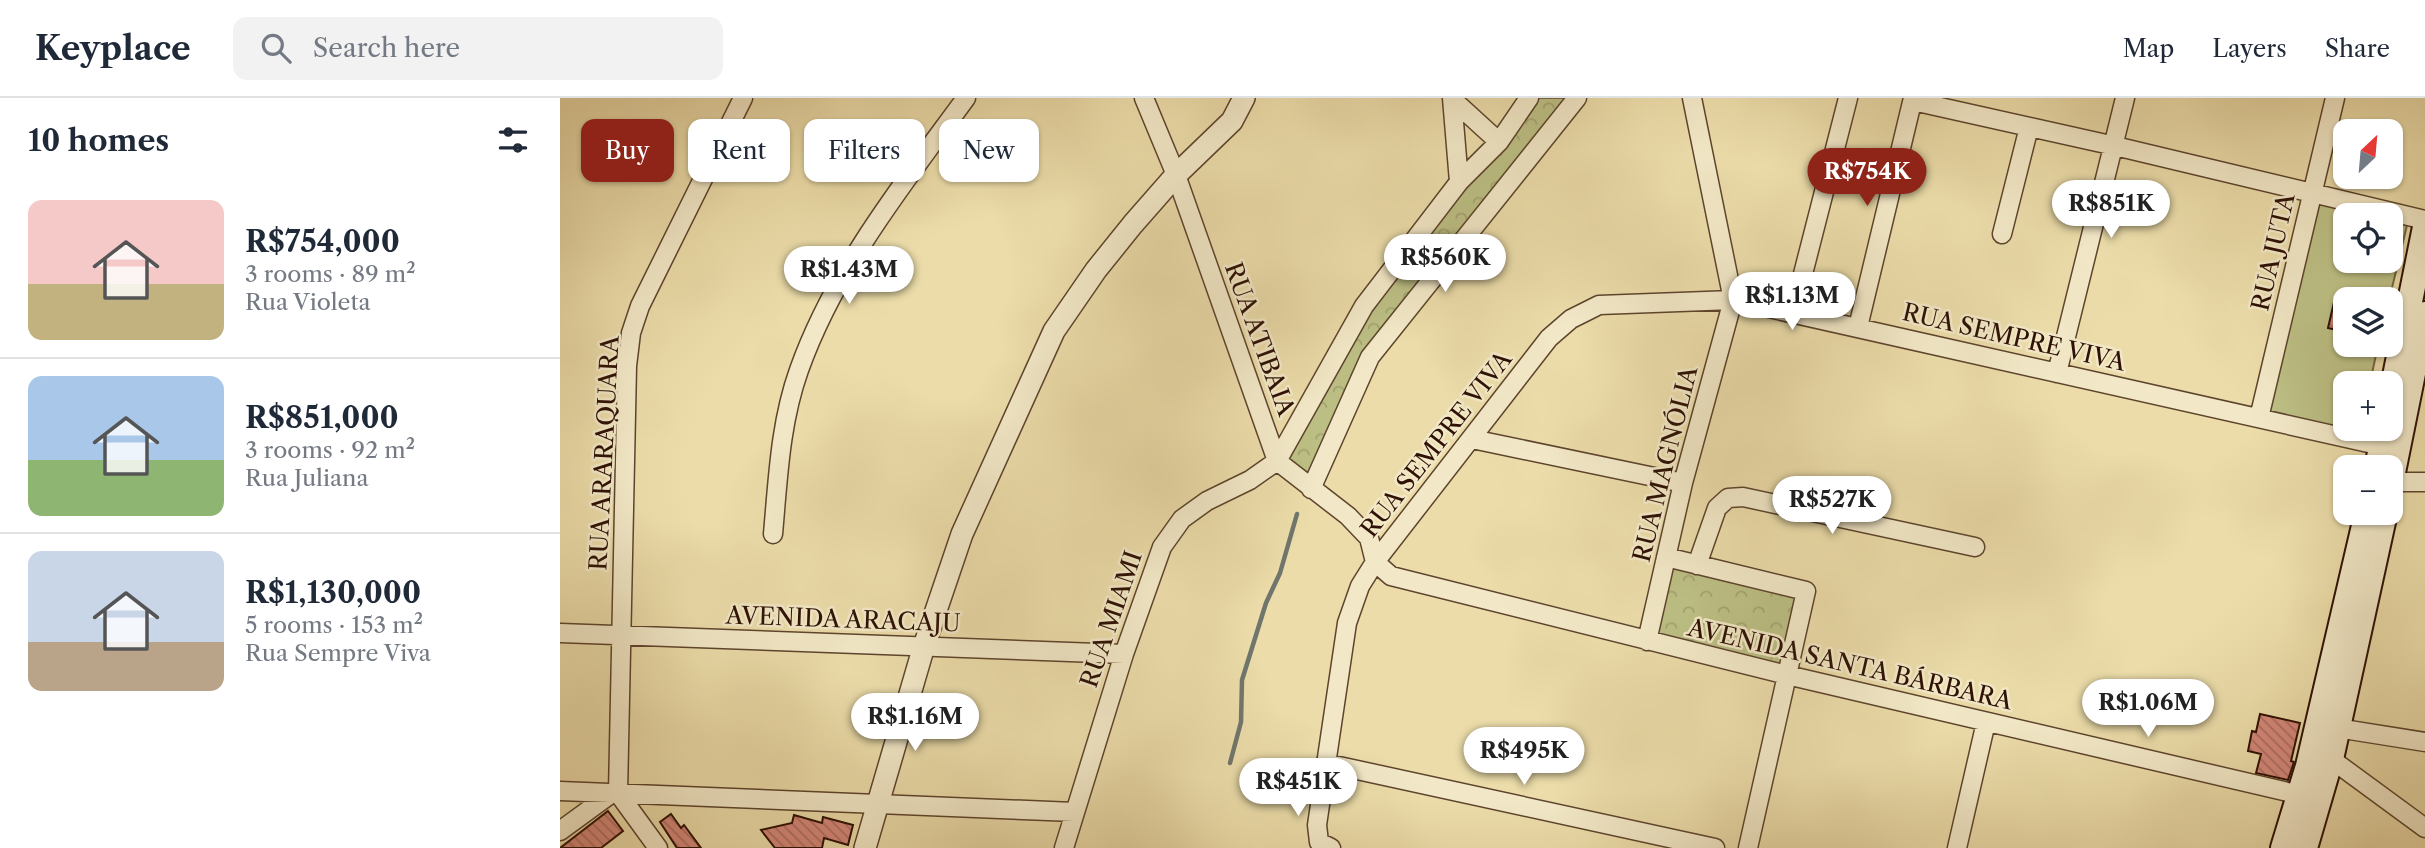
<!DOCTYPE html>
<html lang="en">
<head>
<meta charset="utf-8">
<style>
  body { margin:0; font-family:"Libre Caslon Text",serif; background:#f2f2f3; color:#1f2937; height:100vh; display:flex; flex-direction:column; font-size:26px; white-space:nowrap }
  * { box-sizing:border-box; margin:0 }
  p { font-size:23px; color:#747a83 }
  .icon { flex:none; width:38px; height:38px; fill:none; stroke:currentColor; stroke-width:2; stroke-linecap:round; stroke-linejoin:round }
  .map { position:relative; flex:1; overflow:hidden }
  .sheet { display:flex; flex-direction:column; background:#fff; width:560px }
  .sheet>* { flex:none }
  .guide { position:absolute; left:21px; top:21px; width:665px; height:63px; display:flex; gap:14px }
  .needle { width:46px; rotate:26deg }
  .fabs { position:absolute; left:1773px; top:21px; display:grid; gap:14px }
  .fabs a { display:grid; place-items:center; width:70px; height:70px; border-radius:14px; background:#fff; box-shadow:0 2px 5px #0004; font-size:35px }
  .price { position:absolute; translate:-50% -60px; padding:0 16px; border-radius:24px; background:#fff; color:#222; font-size:23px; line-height:46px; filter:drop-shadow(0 2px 4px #0008) }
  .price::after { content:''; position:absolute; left:50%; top:42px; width:21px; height:16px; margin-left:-10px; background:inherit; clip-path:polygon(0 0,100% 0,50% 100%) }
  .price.current { background:#8f2418; color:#fff }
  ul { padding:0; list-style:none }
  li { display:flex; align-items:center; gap:21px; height:175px; padding:0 28px }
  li+li { border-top:2px solid #e0e1e3 }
  li span { display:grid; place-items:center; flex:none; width:196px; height:140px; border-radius:14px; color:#555 }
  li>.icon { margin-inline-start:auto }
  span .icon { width:84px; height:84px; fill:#fffc; stroke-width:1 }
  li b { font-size:30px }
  h2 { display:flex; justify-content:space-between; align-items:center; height:84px; padding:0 28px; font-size:30px }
  .tag { padding:0 24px; border-radius:14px; background:#fff; box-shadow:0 2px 5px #0004; font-size:24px; line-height:63px }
  .tag.current { background:#8f2418; color:#fff }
  header { display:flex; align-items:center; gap:42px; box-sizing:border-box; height:98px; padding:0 35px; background:#fff; border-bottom:2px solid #e0e1e3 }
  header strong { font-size:33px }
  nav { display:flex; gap:38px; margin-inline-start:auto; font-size:24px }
  .search { width:490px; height:63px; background:#f2f2f3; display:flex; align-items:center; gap:18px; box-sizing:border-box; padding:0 24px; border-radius:14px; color:#747a83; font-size:26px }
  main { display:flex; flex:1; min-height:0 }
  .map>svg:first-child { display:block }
</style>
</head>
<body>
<header>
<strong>Keyplace</strong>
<div class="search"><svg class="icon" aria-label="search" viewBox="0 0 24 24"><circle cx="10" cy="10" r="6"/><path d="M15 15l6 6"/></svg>Search here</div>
<nav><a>Map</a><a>Layers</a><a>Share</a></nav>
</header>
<main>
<section class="sheet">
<h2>10 homes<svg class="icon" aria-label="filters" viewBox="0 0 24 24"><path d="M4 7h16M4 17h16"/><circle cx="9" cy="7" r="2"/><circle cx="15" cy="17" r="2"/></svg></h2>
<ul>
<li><span style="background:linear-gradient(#f6c9c9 60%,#c2b280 0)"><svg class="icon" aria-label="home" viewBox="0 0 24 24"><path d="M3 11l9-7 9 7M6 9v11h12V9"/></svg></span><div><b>R$754,000</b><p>3 rooms · 89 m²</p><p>Rua Violeta</p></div></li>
<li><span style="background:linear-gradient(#a9c7e8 60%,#8fb573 0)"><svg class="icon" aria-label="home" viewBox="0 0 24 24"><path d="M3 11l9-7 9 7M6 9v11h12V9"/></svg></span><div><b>R$851,000</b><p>3 rooms · 92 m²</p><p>Rua Juliana</p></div></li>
<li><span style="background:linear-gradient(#c9d6e8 65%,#b9a48a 0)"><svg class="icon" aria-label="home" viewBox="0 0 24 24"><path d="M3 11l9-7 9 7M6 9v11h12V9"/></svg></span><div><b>R$1,130,000</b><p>5 rooms · 153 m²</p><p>Rua Sempre Viva</p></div></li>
</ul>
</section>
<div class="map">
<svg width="1865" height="750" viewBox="0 0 1865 750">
  <defs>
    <pattern id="park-crowns" width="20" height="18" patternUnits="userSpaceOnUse" patternTransform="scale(1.75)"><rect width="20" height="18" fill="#bcbf84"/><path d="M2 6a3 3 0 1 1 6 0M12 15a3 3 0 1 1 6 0" fill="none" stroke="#a2a370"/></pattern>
    <pattern id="building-back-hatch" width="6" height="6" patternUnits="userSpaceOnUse" patternTransform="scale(1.75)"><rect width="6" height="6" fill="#d5887a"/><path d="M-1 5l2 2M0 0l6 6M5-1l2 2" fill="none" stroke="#ad6e62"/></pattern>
  </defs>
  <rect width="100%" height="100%" fill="#ebdca9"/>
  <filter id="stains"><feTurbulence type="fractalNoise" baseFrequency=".00286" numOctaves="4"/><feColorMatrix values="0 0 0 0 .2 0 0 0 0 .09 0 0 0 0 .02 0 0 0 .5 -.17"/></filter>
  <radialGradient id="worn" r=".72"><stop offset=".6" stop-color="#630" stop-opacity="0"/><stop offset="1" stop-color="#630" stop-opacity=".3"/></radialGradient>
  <path fill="#bcbf84" stroke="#756844" stroke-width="2" fill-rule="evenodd" d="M1758,100L1826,117H1785V163H1830L1831,118L1848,123L1831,194L1843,198L1830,255L1817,252L1810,285H1785V331H1801L1800,337L1705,316ZM1785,201H1830V247H1785Z"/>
  <path fill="url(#park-crowns)" stroke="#756844" stroke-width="2" d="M969,0H1017L832,231L751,391L717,363L804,208Z
    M1106,459L1246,493L1227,577L1087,543Z"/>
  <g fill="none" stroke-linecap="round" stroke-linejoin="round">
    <path stroke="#70766d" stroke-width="4.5" d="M670,665L681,624L682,582L706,505L720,475L737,416"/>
  </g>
  <path fill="url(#building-back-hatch)" stroke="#2e1104" stroke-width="2" d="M1775,200L1785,202V234L1768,230Z
    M1700,616L1740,625L1731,663L1734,664L1728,682L1696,675L1701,656L1688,653L1692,633L1696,634Z
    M48,713L63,733L41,750H0Z
    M111,716L121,730L124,727L141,750H117L100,724Z
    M234,717L262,725L263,719L293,727L288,747L264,740L262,750H215L201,732L232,725Z"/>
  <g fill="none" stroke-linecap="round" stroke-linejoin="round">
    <defs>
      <path id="minor" d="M584,0L616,77L717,363L788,418L809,440L815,464
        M892,0L899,84
        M892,1L939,44
        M1353,3L1555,48L1865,122
        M1442,136L1469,29
        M1233,215L1288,0
        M1298,229L1353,0
        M1497,275L1565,0
        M1699,320L1775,0
        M912,341L1123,385
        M1830,384H1865
        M751,391L810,259L1017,0
        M213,436C218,381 220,325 239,272C275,171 343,86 406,0
        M1106,459L1246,493L1188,750
        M815,464L831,478L1227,577L1749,699
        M1137,467L1157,410L1168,400L1183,399L1415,449
        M0,535L564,556
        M1087,543L1123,385L1173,202L1132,0
        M1777,630L1865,644
        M1771,661L1865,730
        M765,665L1155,750
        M0,693L514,714
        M0,733L52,695
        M98,750L58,695L67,268L71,235L80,208L183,0
        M504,750L564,556L602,449L622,421L647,403L690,382L717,363L804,208L899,84L939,44L969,0
        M771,750L759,744L757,727L787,525L800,488L815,464L989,240L1011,221L1039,207L1173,202L1822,348
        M1397,750L1426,624"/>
      <path id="tertiary" d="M305,750L364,548L402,436L494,233L536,172L573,126L616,77L672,23L684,0"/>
      <path id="secondary" d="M1830,303L1865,129
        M1817,369L1825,331
        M1830,389L1865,216
        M1723,750L1748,668L1807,415
        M1745,750L1771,661L1825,415"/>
    </defs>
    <use href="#minor" stroke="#5d442d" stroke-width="21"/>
    <use href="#tertiary" stroke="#5d442d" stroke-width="24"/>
    <use href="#secondary" stroke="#2e1104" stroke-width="28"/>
    <use href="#minor" stroke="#f2e8c7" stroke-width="18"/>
    <use href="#tertiary" stroke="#f2e8c7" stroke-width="21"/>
    <use href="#secondary" stroke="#f2e8c7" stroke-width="24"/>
  </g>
  <g text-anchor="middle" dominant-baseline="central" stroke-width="5" stroke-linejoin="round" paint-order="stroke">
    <g font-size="24" fill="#2e1104" stroke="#f2e8c7">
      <text transform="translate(1713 154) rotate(-77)">RUA JUTA</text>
      <text transform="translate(1454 239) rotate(13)">RUA SEMPRE VIVA</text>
      <text transform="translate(700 241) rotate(70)">RUA ATIBAIA</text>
      <text transform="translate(876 346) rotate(-52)">RUA SEMPRE VIVA</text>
      <text transform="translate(44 355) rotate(-87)">RUA ARARAQUARA</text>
      <text transform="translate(1105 366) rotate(-76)">RUA MAGNÓLIA</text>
      <text transform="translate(283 521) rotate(2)">AVENIDA ARACAJU</text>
      <text transform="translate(551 521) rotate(-71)">RUA MIAMI</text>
      <text transform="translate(1290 566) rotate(13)">AVENIDA SANTA BÁRBARA</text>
    </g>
  </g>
  <rect width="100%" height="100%" filter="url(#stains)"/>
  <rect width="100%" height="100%" fill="url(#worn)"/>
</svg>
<div class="fabs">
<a><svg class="needle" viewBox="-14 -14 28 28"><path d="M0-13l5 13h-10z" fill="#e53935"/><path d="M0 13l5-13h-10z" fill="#747a83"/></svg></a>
<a><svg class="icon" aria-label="locate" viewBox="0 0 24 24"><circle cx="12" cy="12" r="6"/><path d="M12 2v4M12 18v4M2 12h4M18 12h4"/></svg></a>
<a><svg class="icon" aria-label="layers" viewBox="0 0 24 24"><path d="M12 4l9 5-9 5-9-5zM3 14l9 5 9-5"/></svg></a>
<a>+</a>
<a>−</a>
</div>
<b class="price current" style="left:1307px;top:110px">R$754K</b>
<b class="price" style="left:1551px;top:142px">R$851K</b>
<b class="price" style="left:885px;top:196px">R$560K</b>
<b class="price" style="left:289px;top:208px">R$1.43M</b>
<b class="price" style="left:1232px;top:234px">R$1.13M</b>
<b class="price" style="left:1272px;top:438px">R$527K</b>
<b class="price" style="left:1588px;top:641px">R$1.06M</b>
<b class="price" style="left:355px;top:655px">R$1.16M</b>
<b class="price" style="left:964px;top:689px">R$495K</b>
<b class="price" style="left:738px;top:720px">R$451K</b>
<div class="guide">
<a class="tag current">Buy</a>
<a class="tag">Rent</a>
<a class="tag">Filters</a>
<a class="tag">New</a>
</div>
</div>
</main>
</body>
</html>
